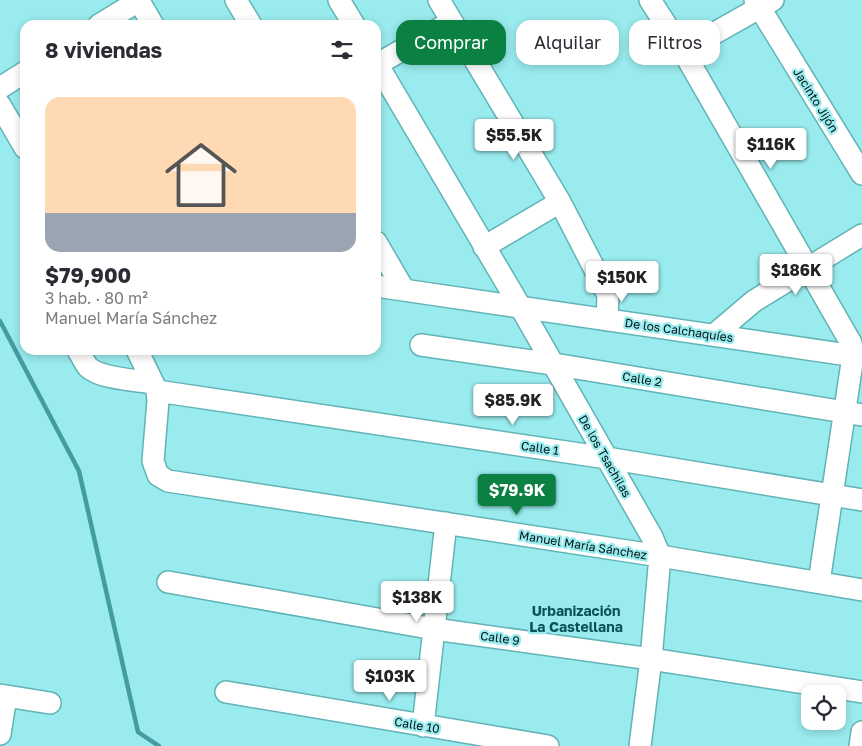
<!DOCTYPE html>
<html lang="es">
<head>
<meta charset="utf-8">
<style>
  body { margin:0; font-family:"Golos Text",sans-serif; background:#f7f7f7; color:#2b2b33; height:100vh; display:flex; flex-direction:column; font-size:19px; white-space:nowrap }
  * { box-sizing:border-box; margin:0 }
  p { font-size:16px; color:#7c7c81 }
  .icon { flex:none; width:28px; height:28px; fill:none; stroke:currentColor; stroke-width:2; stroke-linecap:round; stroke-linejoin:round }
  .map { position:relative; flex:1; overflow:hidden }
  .side { position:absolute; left:20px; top:20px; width:361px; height:335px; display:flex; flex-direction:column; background:#fff; border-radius:15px; box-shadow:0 2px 8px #0003 }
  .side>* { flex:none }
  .banner { position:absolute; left:396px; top:20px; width:390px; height:45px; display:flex; gap:10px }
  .tools { position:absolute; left:801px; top:685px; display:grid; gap:10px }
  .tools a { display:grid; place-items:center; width:45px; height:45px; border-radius:10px; background:#fff; box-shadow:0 2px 8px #0003; font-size:25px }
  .price { position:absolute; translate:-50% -42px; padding:0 11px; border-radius:5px; background:#fff; color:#222; font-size:16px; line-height:32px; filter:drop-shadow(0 1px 2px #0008) }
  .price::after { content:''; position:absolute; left:50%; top:30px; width:15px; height:11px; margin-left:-8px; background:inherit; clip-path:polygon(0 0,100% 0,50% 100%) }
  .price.current { background:#0b8043; color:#fff }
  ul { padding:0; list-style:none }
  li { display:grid; align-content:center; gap:10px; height:265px; padding:0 25px }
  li+li { border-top:1px solid #e1e1e2 }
  li span { display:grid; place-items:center; height:155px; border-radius:15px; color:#555 }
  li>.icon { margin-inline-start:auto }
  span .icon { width:90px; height:90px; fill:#fffc; stroke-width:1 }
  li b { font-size:21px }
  h2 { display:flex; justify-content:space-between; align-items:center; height:60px; padding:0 25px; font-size:21px }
  .chip { padding:0 18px; border-radius:15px; background:#fff; box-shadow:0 2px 8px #0003; font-size:18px; line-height:45px }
  .chip.current { background:#0b8043; color:#fff }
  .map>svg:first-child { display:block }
</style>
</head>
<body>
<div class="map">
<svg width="862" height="746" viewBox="0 0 862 746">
  <rect width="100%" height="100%" fill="#99ebee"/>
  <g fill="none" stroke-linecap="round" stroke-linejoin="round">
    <path stroke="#439c9f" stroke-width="4.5" d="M0,321L79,471L138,732L159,746"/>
    <defs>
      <path id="minor" d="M236,0L251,25
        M339,0L354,25
        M439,0L560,202L608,295L607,320
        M650,0L683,51L851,343L853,356L819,582
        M755,0L862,174
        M139,1L153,25
        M99,25L140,0
        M683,51L773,0
        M376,62L521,308L652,537L660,556L651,659L640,746
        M376,65L451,22
        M0,88L25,72
        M0,105L25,148
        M376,242L404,290
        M484,247L560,202
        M376,286L862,357
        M714,335L754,301L862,235
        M421,345L553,364L862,415
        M78,350C81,355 84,362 88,367C100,379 137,380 153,383
        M137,350L157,391L158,401L153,461L158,475L168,481L660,556L862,590
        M157,391L607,458L862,500
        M168,582L434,629L651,659L862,692
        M226,692L548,746
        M0,695L50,703
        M423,726L446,523
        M0,734L6,696
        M860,746L862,732"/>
    </defs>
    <use href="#minor" stroke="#61b3b6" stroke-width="24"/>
    <use href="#minor" stroke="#fff" stroke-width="21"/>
  </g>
  <g text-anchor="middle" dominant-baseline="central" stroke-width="4.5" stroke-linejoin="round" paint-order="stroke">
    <g font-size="12" fill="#001314" stroke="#99ebee">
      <text transform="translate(816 100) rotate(58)">Jacinto Jijón</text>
      <text transform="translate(679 330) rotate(8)">De los Calchaquíes</text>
      <text transform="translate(642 379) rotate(9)">Calle 2</text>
      <text transform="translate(540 448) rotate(8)">Calle 1</text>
      <text transform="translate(605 456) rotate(60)">De los Tsachilas</text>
      <text transform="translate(583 545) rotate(9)">Manuel María Sánchez</text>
      <text transform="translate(500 638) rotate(8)">Calle 9</text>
      <text transform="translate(417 725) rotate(10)">Calle 10</text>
    </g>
    <g font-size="14" font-weight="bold" fill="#0c5355" stroke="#99ebee">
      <text x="576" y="610">Urbanización<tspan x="576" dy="16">La Castellana</tspan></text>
    </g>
  </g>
</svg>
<div class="tools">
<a><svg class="icon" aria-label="locate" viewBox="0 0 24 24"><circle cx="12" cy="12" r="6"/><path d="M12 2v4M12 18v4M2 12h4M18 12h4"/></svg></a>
</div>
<b class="price" style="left:514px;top:161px">$55.5K</b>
<b class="price" style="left:771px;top:170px">$116K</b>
<b class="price" style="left:796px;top:296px">$186K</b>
<b class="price" style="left:622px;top:303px">$150K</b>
<b class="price" style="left:513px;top:426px">$85.9K</b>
<b class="price current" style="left:517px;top:516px">$79.9K</b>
<b class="price" style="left:417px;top:623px">$138K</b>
<b class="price" style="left:390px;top:702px">$103K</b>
<div class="banner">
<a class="chip current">Comprar</a>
<a class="chip">Alquilar</a>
<a class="chip">Filtros</a>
</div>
<section class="side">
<h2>8 viviendas<svg class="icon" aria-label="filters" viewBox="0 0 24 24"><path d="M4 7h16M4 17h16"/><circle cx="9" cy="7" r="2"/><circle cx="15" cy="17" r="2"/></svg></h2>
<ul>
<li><span style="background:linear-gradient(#ffd9b3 75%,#9aa5b1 0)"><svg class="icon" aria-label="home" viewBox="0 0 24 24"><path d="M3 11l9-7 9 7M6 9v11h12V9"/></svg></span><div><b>$79,900</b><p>3 hab. · 80 m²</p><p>Manuel María Sánchez</p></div></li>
</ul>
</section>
</div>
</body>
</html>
